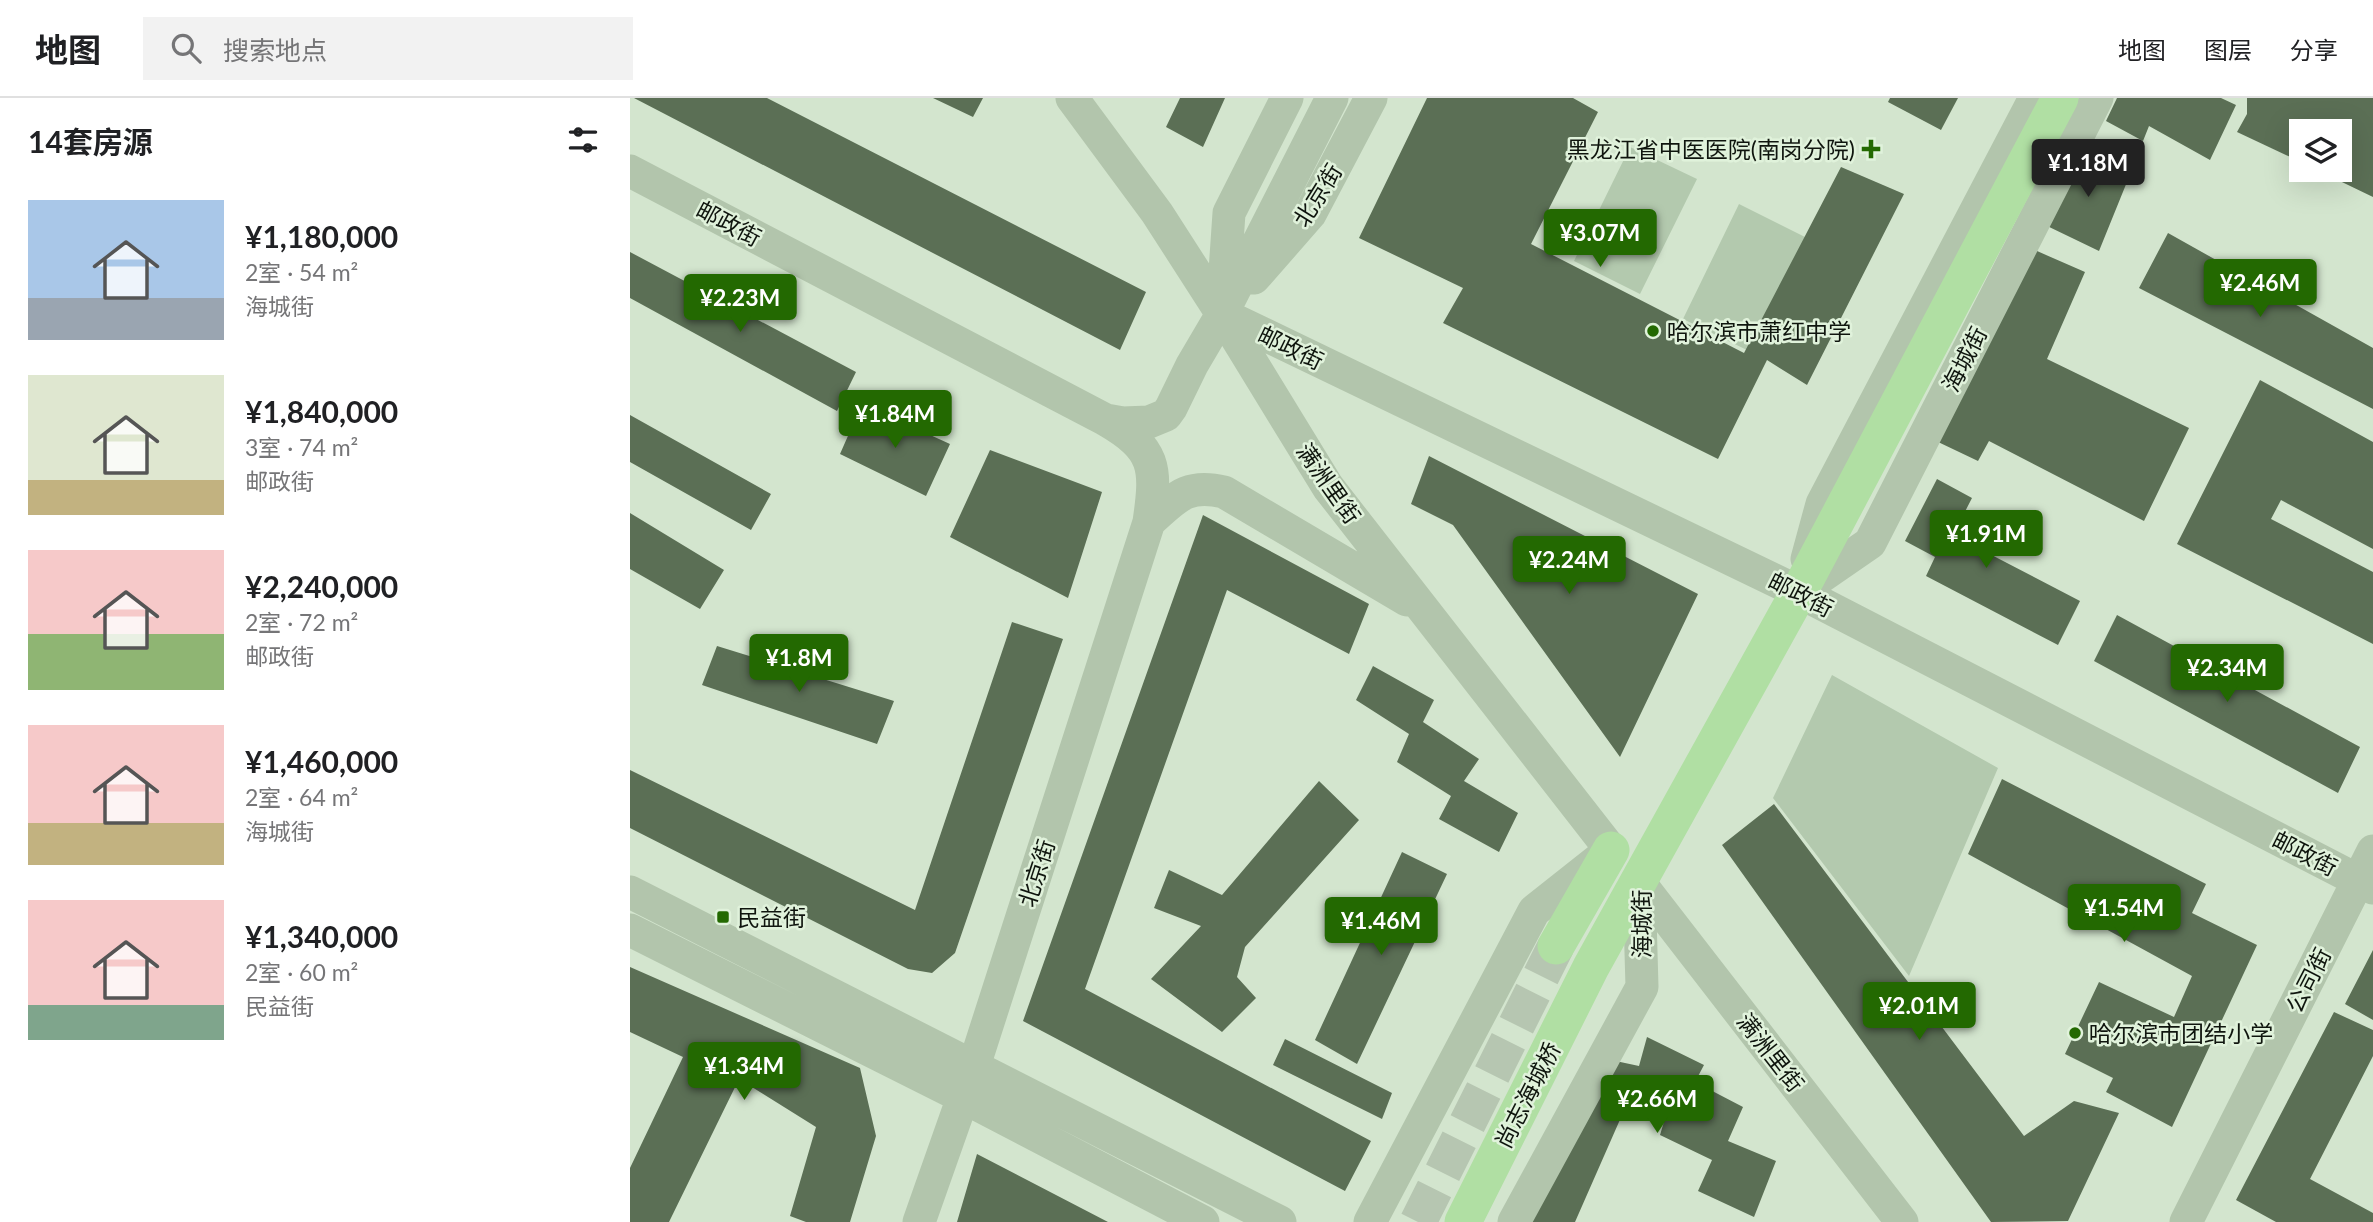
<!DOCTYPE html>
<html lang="zh">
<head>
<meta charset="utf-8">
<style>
  body { margin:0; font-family:Lato,"Noto Sans SC",sans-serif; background:#f2f2f2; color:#202124; height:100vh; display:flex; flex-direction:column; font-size:26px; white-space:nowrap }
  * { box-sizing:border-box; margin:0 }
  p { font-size:23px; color:#757577 }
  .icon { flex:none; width:38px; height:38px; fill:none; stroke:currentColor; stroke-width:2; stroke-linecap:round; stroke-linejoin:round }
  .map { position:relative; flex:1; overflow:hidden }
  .details { display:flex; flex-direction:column; background:#fff; width:630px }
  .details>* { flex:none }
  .fabs { position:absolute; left:1659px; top:21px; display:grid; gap:14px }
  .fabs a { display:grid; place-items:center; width:63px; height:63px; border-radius:0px; background:#fff; box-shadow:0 7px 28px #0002; font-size:35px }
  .price { position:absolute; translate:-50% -60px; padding:0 16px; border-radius:7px; background:#236901; color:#fff; font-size:23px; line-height:46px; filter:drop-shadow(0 2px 4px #0008) }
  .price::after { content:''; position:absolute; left:50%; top:42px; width:21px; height:16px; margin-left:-10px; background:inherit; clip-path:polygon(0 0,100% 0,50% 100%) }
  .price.active { background:#222; color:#fff }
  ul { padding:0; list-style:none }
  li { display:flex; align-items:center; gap:21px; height:175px; padding:0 28px }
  li span { display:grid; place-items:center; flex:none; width:196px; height:140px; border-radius:0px; color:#555 }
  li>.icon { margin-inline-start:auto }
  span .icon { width:84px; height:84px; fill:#fffc; stroke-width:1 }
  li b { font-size:30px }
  h2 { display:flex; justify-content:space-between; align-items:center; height:84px; padding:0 28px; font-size:30px }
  header { display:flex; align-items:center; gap:42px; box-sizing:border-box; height:98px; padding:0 35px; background:#fff; border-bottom:2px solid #e0e0e0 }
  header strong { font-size:33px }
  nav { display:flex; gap:38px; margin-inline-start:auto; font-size:24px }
  .search { width:490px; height:63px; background:#f2f2f2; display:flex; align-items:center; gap:18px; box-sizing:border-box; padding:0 24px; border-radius:0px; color:#757577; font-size:26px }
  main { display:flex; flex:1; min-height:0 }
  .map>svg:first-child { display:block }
</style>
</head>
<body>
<header>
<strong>地图</strong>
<div class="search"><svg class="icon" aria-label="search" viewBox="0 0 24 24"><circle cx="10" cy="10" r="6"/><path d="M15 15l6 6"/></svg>搜索地点</div>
<nav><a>地图</a><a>图层</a><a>分享</a></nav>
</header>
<main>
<section class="details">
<h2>14套房源<svg class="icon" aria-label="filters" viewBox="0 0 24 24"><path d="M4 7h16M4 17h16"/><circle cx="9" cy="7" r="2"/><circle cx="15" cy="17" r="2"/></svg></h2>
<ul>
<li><span style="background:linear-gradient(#a9c7e8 70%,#9aa5b1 0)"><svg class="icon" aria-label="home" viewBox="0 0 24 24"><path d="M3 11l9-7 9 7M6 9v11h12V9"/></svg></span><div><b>¥1,180,000</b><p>2室 · 54 m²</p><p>海城街</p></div></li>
<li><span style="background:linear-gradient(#dfe7d0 75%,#c2b280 0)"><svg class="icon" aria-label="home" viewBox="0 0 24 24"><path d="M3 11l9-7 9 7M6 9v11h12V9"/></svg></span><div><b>¥1,840,000</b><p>3室 · 74 m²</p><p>邮政街</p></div></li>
<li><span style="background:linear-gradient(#f6c9c9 60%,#8fb573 0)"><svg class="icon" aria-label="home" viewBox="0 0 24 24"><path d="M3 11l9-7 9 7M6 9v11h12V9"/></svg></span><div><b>¥2,240,000</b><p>2室 · 72 m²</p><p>邮政街</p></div></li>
<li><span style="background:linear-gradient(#f6c9c9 70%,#c2b280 0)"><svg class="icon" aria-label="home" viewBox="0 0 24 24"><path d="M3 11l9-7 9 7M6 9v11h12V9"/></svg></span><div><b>¥1,460,000</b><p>2室 · 64 m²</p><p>海城街</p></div></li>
<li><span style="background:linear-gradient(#f6c9c9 75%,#7fa58c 0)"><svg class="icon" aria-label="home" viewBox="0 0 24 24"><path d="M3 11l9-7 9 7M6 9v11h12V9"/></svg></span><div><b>¥1,340,000</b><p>2室 · 60 m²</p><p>民益街</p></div></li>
</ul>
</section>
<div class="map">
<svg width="1743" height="1124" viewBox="0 0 1743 1124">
  <rect width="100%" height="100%" fill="#d3e5ce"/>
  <path fill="#b3c9ae" d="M1000,49L1067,81L1010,196L944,163Z
    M1109,106L1175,139L1119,253L1053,221Z
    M1202,577L1368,670L1279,878L1143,700Z"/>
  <path fill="#5b6f55" d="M4,0H137L516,194L490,252Z
    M303,0H353L343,19Z
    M550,0H595L573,49L536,29Z
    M797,0H943L968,14L901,146L1114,255L1211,69L1274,96L1177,287L1137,262L1088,361L813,225L833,190L729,140Z
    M1260,0H1328L1311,32L1258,4Z
    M1487,0H1591L1606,7L1580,62L1519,28L1513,43L1476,23Z
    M1617,0H1743V99L1687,72H1710V33H1671V64L1607,34L1617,16Z
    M1453,48L1501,74L1469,153L1413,126Z
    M1538,135L1743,250V311L1509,190Z
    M1400,150L1455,174L1417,261L1559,330L1514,423L1359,343L1348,363L1306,343Z
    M0,154L226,274L207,313L0,200Z
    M1630,282L1743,344V451L1651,402L1641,421L1743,474V546L1547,446Z
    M232,306L320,346L296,398L210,356Z
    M0,317L141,396L121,432L0,364Z
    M360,352L472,394L438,500L320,439Z
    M799,358L1068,496L990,659L823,427L781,406Z
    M1307,381L1342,400L1323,437L1450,503L1428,547L1296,478L1305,459L1275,443Z
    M0,415L94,472L70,511L0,471Z
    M573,417L739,506L719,556L597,492L455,891L741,1043L715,1093L393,923Z
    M1487,517L1730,649L1708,695L1464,563Z
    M382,524L433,541L325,855L302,875L278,871L0,730V672L285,812Z
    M87,548L264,603L247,646L72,587Z
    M743,568L804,602L793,624L849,661L834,683L888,715L869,754L809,721L821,698L767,664L779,636L726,602Z
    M1372,681L1576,786L1562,815L1627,847L1542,1029L1476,994L1483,980L1435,956L1469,884L1544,919L1562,878L1338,756Z
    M689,683L729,722L615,849L607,879L626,900L592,934L521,881L571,828L524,810L539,772L592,797Z
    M1144,706L1394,1038L1444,1003L1489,1015L1438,1123L1361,1124L1092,747Z
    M772,754L817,776L727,966L685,942Z
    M1743,852V922L1715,906Z
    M0,869L230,970L246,1038L220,1124H176L160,1118L186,1029L109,981L39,1124H0V1070L53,959L0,934Z
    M1704,914L1743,932V958L1680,1081L1743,1115V1124H1646L1606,1102Z
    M1017,939L1074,967L1065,984L1113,1009L1098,1043L1146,1063L1124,1119L1068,1093L1082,1062L1030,1037L1039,1007L1003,992L945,1124H896L981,962L1009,968Z
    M655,941L762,995L752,1021L643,967Z
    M347,1056L478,1124H327Z"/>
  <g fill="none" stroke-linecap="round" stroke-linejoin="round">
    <path stroke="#b6c6b1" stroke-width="37" stroke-dasharray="37 18" stroke-linecap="butt" d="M788,1124L926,848"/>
    <path stroke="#b2c5ac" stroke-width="33" d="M442,0L527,115L592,216L698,389L981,752L904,813L740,1124
      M0,73L476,322C526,351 527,369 519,424L344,968L289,1124
      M624,180L680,116L741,0
      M593,203L599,115L657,0
      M592,216L1169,494L1743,790
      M476,322L493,325L519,324L536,317L541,310L562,267L592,216L702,0
      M519,424C546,400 556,385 594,394L777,502
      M1177,461L1192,406L1405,0
      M1169,494L1240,445L1467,0
      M1009,784L1272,1124
      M0,794L650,1124
      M0,832L333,999L573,1124
      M884,1124L1012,889L1009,784
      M1556,1124L1743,753"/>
    <path stroke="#b0dfa3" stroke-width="37" d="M926,848L981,752
      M833,1124L961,869L1169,494L1430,0"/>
  </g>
  <g fill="#236901" stroke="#e0f2db" stroke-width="2.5">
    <path d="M1237.5 40.5h7v7h7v7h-7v7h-7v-7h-7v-7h7z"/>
    <circle cx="1023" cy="233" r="7"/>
    <rect x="86" y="812" width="14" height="14" rx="3.5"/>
    <circle cx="1445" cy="935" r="7"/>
  </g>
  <g text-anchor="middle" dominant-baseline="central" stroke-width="5" stroke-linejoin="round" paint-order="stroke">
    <g font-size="23" fill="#0f150e" stroke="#e0f2db" text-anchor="start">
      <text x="1225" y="51" text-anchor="end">黑龙江省中医医院(南岗分院)</text>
      <text x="1037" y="233">哈尔滨市萧红中学</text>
      <text x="107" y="819">民益街</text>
      <text x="1459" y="935">哈尔滨市团结小学</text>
    </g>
    <g font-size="23" fill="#0f150e" stroke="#e0f2db">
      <text transform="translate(687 97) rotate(-58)">北京街</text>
      <text transform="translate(99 125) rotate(28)">邮政街</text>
      <text transform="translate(661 249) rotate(26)">邮政街</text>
      <text transform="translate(1334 261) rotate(-63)">海城街</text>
      <text transform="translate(699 385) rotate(55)">满洲里街</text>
      <text transform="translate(1171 496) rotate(27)">邮政街</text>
      <text transform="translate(1675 755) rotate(27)">邮政街</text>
      <text transform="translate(406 775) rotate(-72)">北京街</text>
      <text transform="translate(1011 826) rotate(-90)">海城街</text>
      <text transform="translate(1678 882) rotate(-63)">公司街</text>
      <text transform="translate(1141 954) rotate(52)">满洲里街</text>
      <text transform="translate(897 997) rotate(-63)">尚志海城桥</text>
    </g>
  </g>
</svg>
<div class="fabs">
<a><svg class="icon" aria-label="layers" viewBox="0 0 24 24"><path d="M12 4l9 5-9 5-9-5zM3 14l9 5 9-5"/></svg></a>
</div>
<b class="price active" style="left:1458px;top:101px">¥1.18M</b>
<b class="price" style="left:970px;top:171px">¥3.07M</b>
<b class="price" style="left:1630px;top:221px">¥2.46M</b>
<b class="price" style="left:110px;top:236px">¥2.23M</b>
<b class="price" style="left:265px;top:352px">¥1.84M</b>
<b class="price" style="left:1356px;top:472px">¥1.91M</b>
<b class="price" style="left:939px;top:498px">¥2.24M</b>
<b class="price" style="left:169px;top:596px">¥1.8M</b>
<b class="price" style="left:1597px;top:606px">¥2.34M</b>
<b class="price" style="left:1494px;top:846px">¥1.54M</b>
<b class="price" style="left:751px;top:859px">¥1.46M</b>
<b class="price" style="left:1289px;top:944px">¥2.01M</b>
<b class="price" style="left:114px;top:1004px">¥1.34M</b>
<b class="price" style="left:1027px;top:1037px">¥2.66M</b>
</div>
</main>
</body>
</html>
